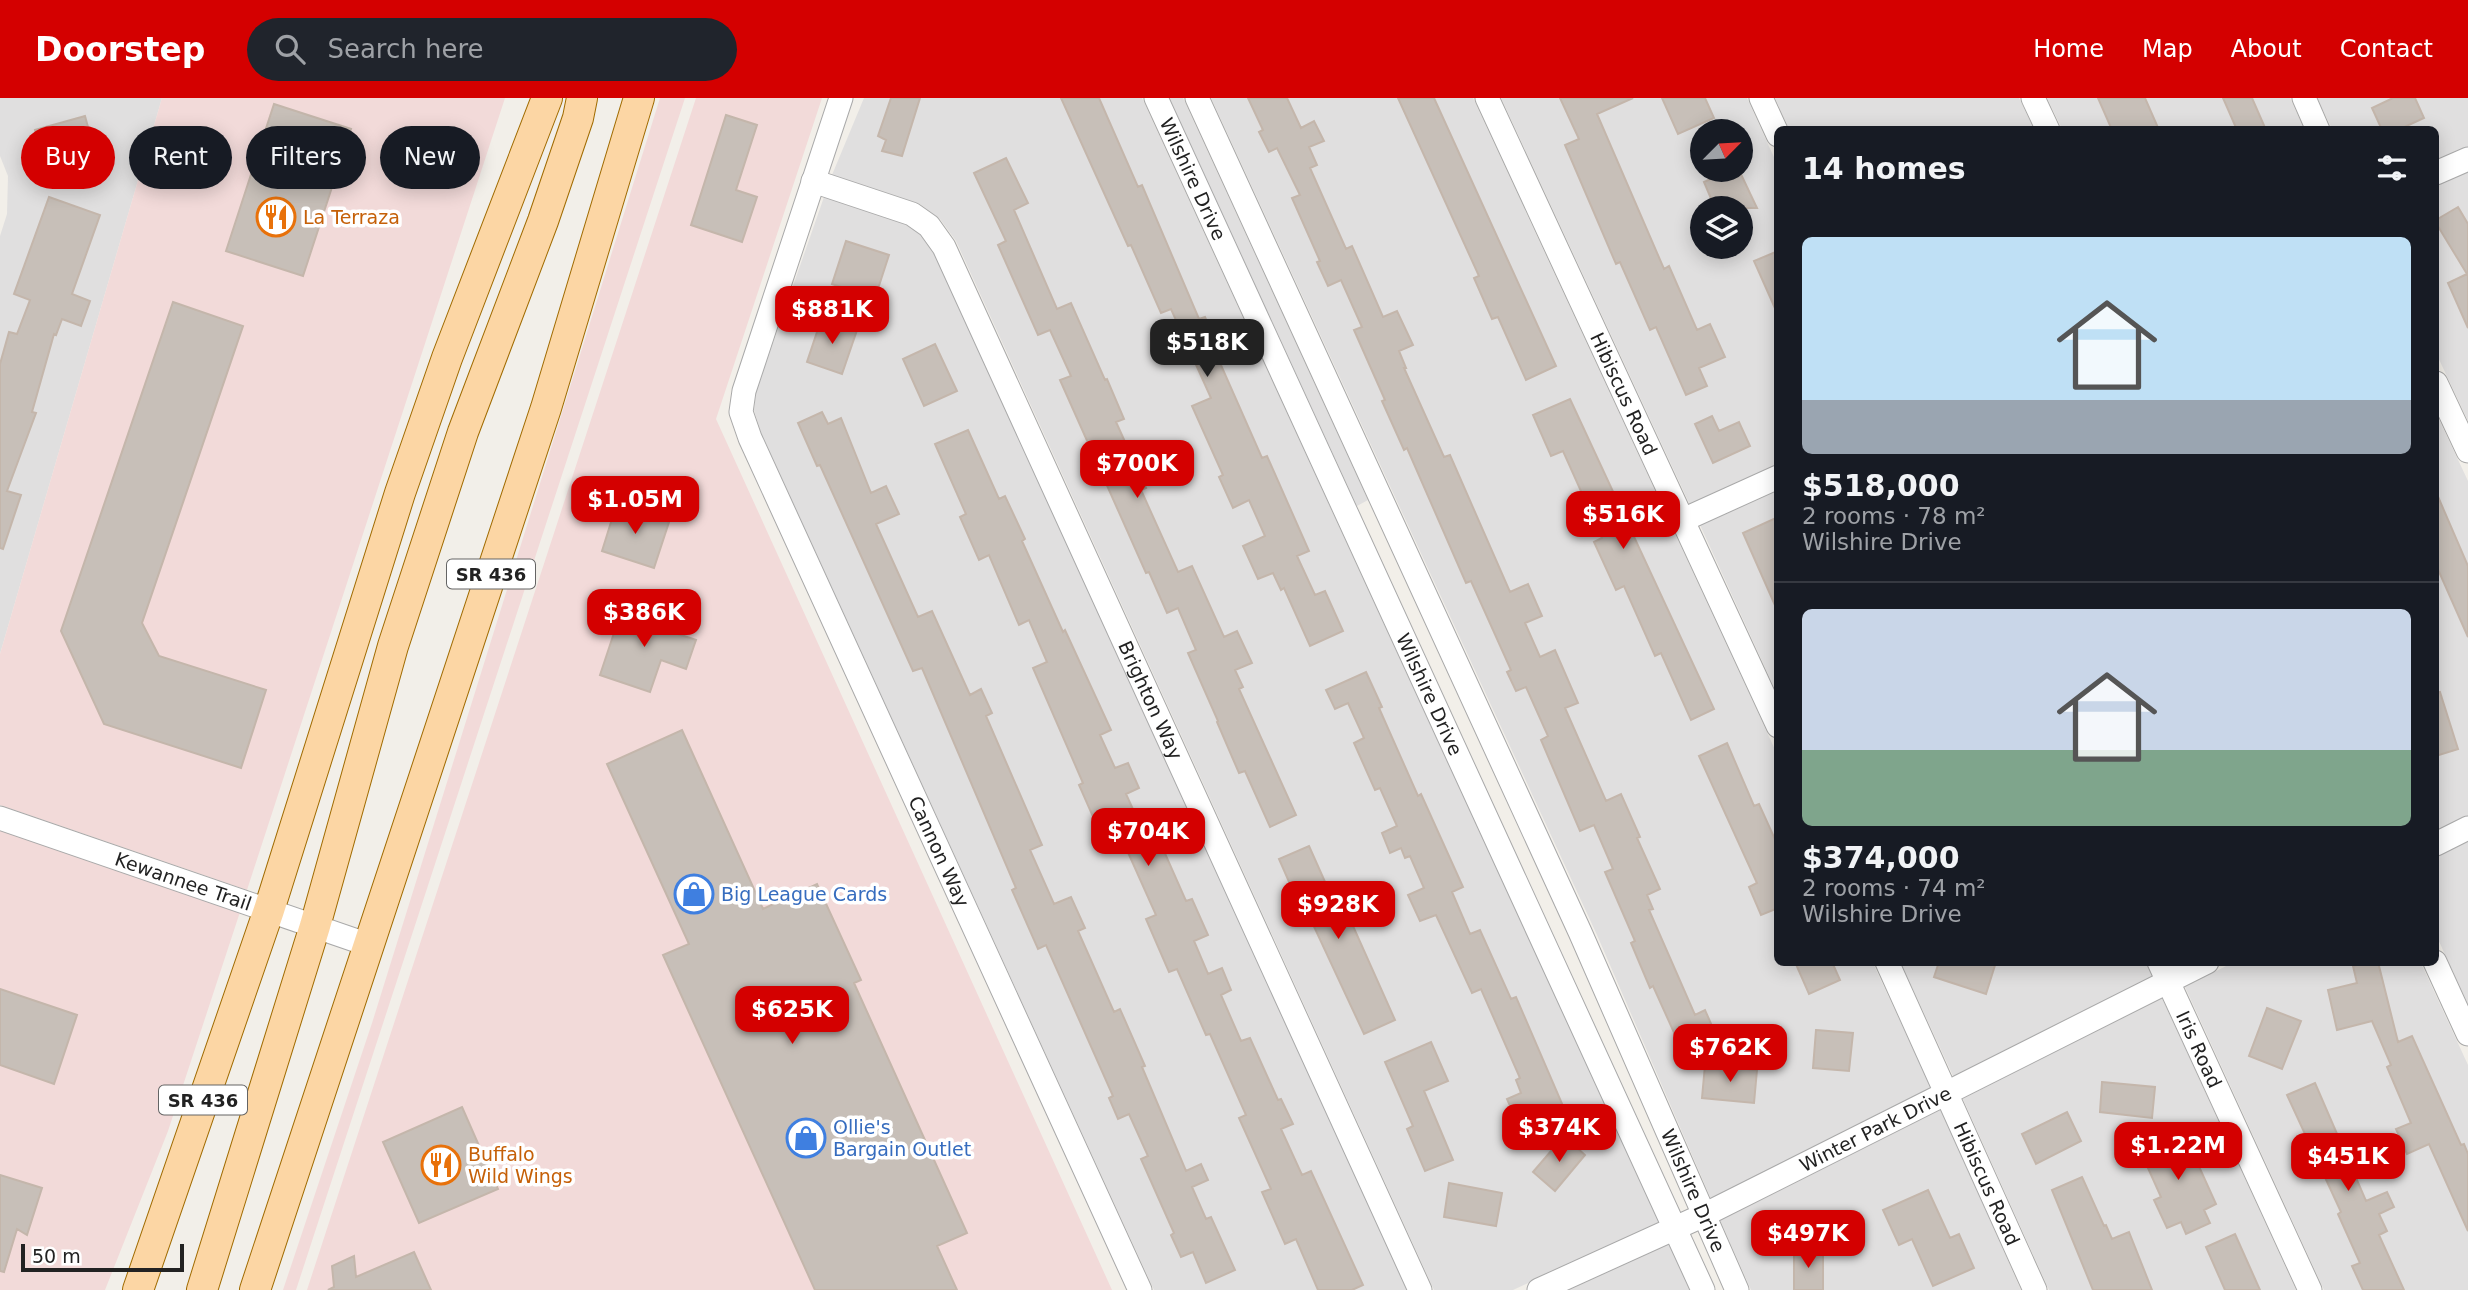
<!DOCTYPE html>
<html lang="en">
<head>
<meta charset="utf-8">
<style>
  body { margin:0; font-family:"DejaVu Sans",sans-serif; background:#20242c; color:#f1f3f6; height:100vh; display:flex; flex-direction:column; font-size:26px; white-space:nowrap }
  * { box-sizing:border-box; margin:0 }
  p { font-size:23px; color:#9ea1a6 }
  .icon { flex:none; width:38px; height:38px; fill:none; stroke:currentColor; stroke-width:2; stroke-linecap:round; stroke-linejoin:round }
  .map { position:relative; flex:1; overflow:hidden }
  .drawer { position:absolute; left:1774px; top:28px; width:665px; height:840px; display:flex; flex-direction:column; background:#171b24; border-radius:10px; box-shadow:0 4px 18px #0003 }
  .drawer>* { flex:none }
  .banner { position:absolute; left:21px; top:28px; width:665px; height:63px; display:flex; gap:14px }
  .needle { width:46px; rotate:66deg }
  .fabs { position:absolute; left:1690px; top:21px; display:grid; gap:14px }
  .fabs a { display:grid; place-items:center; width:63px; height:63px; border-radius:50%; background:#171b24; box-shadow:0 4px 18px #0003; font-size:35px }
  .scale { position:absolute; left:21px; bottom:18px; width:163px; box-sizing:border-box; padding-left:7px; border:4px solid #222; border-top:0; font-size:19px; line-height:24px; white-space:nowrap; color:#222; -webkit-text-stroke:5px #fff; paint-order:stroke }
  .price { position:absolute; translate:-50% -60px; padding:0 16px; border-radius:14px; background:#d40000; color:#fff; font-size:23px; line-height:46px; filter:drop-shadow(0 2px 4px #0008) }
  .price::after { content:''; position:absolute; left:50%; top:42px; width:21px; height:16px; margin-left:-10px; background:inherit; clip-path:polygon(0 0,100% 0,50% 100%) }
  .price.current { background:#222; color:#fff }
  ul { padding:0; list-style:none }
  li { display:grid; align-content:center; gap:14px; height:371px; padding:0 28px }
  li+li { border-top:2px solid #363941 }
  li span { display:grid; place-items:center; height:217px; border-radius:10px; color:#555 }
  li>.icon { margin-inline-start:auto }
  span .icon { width:126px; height:126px; fill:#fffc; stroke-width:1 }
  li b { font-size:30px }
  h2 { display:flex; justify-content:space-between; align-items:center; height:84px; padding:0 28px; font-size:30px }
  .pill { padding:0 24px; border-radius:32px; background:#171b24; box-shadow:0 4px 18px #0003; font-size:24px; line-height:63px }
  .pill.current { background:#d40000; color:#fff }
  header { display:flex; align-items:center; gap:42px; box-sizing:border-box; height:98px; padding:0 35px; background:#d40000; color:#fff }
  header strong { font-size:33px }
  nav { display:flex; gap:38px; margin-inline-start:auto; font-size:24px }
  .search { width:490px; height:63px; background:#20242c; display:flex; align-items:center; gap:18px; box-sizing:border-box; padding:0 24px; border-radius:38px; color:#9ea1a6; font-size:26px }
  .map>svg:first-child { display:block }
</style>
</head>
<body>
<header>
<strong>Doorstep</strong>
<div class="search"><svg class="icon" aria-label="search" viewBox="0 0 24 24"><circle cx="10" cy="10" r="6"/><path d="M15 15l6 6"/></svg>Search here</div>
<nav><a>Home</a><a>Map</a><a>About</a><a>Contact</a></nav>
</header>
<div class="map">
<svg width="2468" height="1192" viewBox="0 0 2468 1192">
  <rect width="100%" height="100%" fill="#f2efe9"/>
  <path fill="#e0dfdf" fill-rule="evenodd" d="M0,0H162L0,556V138L7,116L8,78L0,58Z
    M864,0H1142L1659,1124L1513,1192H1434L956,143L940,121L920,106L832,77Z
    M1169,0H1183L1368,402L1357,408Z
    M1211,0H1473L1778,658V864L1873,865L1931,990L1711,1101L1597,837Z
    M1501,0H1747L1778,68V367L1690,407ZM1703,33H1741V72H1703ZM1703,110H1741V149H1703Z
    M1775,0H2019L2034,31H1789Z
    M2047,0H2290L2304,31H2062Z
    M2317,0H2468V49L2436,63V32L2332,31Z
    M2468,73V323L2436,255V87Z
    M824,99L905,126L920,136L934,154L1407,1192H1154L761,335L754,312L756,294Z
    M2436,315L2468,383V718L2436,734Z
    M1778,392V598L1700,427Z
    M2468,743V906L2436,837V759Z
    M1901,865H2146L2153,880L1953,978Z
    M2232,865H2421L2468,967V1192H2324L2185,889Z
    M2162,900L2296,1192H2049L1962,999Z
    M1940,1010L2021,1192H1751L1720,1122Z
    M1668,1144L1690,1192H1566Z"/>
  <path fill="#f2dad9" d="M162,0H505L247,792L0,707V556Z
    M660,0H685L296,1192H283L373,922Z
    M696,0H822L716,321L1112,1192H307Z
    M0,732L240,814L168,1033L105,1192H0Z"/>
  <path fill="#c7bfb8" stroke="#c4b6ab" stroke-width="2" d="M891,0H920L902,58L882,53L886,42L878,38Z
    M1061,0H1099L1138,89L1142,87L1199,221L1205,219L1224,263L1220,265L1262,360L1267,358L1309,453L1297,458L1315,497L1325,493L1343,533L1310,548L1284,490L1281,492L1273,475L1258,481L1243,448L1265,438L1249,402L1233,410L1219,379L1223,377L1192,308L1211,300L1171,211L1161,215L1131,147L1128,148Z
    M1248,0H1287L1301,30L1314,23L1324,43L1309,49L1317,67L1310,70L1346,151L1352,148L1383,219L1397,213L1413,247L1399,253L1406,270H1404L1444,359L1450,357L1510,494L1528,486L1542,518L1525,525L1540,559L1555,552L1578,605L1565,610L1606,703L1621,696L1640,739L1637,740L1660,791L1647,797L1653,811L1649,812L1695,917L1705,912L1719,944L1685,959L1653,888L1650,890L1631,845L1635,843L1605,774L1613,771L1594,727L1580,733L1541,642L1548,638L1526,589L1516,593L1507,574L1511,572L1471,483L1466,485L1407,350L1404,352L1382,303L1385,302L1354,232L1362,229L1341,182L1328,188L1317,164L1320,163L1292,100L1300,97L1277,50L1269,54L1259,34L1263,32Z
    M1398,0H1434L1556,268L1526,282L1498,219L1492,221L1474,180L1479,178Z
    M1560,0H1633L1597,16L1664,171L1669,168L1697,232L1710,226L1725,259L1699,270L1707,288L1686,297L1656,229L1650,232L1620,164L1616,166L1565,47L1579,41Z
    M1662,0H1705L1714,20L1678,36Z
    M2098,0H2145L2159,32H2112Z
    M2223,0H2252L2266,32H2237Z
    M2393,0H2415L2424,20L2398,32H2382L2372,10Z
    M274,6L351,31L303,178L226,153Z
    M726,17L757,27L736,92L757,99L742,144L691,127Z
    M85,18L99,70L55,82L62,61L44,66L35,32Z
    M1006,60L1028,105L1014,112L1057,211L1071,205L1105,282L1107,281L1124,321L1116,324L1146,390L1141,392L1178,474L1192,468L1224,539L1237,533L1252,565L1235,572L1243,589L1239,591L1296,717L1270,729L1245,673L1239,675L1217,624L1218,623L1188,555L1196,552L1178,510L1167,515L1149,474L1146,475L1060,282L1071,278L1050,232L1038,237L998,147L1006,143L974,75Z
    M1730,72H1739L1757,110H1715L1704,84Z
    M49,99L100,117L72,196L90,203L81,228L62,221L56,237L54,236L32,314L36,315L7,393L21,397L3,451L0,450V266L9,234L17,236L30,202L14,196Z
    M2458,109L2468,126V230L2448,185L2467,176L2436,125V122Z
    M846,143L889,157L875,200L832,186Z
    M1778,153V217L1754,163Z
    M173,204L243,228L142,525L159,558L266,592L241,670L104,626L61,533Z
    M822,219L857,232L842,276L807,264Z
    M935,246L957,293L924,308L903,261Z
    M1570,301L1714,611L1691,622L1661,555L1655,558L1624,488L1616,492L1594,444L1602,440L1563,353L1551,358L1533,317Z
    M822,314L828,326L841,320L871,395L886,388L899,416L876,426L918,519L932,513L970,597L981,591L992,615L986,618L1042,747L1030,752L1054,806L1071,799L1085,830L1078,833L1114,914L1120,911L1145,968L1142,969L1186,1073L1201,1066L1208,1082L1192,1089L1206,1121L1211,1119L1235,1172L1206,1185L1193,1154L1181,1159L1171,1137L1174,1135L1141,1061L1148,1058L1129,1016L1118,1021L1109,1000L1113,998L1046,847L1038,851L1012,792L1016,790L922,570L913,573L820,367L817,368L798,325Z
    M1712,318L1719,333L1739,324L1750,348L1713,365L1695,326Z
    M968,332L999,401L1005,398L1025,441L1022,443L1063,534L1065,532L1111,632L1100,637L1115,670L1128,665L1139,690L1126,696L1146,740L1156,735L1186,803L1192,801L1208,837L1194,843L1208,876L1222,870L1231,892L1221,897L1241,943L1250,940L1278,1002L1281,1001L1293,1026L1281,1031L1302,1077L1311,1073L1363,1187L1352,1192H1318L1296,1141L1285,1146L1262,1094L1271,1091L1239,1020L1246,1017L1210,936L1206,937L1177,871L1169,874L1146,821L1156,817L1118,732L1102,739L1079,687L1083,685L1033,570L1047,564L1029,522L1019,527L989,457L979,462L960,419L966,416L935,346Z
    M2436,394L2468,468V539L2436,467Z
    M617,405L669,424L654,470L602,453Z
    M1778,419V514L1743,435Z
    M623,508L675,525L672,534L696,542L686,571L661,562L650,594L600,577Z
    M1366,574L1382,609L1379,610L1418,698L1421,696L1463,789L1452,794L1470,836L1480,832L1511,901L1516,899L1566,1015L1538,1028L1531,1012L1515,1019L1507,1001L1521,995L1516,982L1520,980L1481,891L1472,895L1436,817L1420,823L1408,797L1424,790L1410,758L1405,760L1401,750L1390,755L1382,735L1397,728L1380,690L1375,692L1354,645L1364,640L1348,605L1335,611L1326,592Z
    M2440,594L2458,651L2436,658V595Z
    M682,632L763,811L817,786L861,882L854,885L967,1135L937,1148L957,1192H815L663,857L689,846L607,666Z
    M1727,645L1754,708L1759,706L1778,748V810L1761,817L1749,789L1757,785L1699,658Z
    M1309,748L1342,822L1349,819L1395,922L1364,936L1304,807L1300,809L1279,761Z
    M1795,864H1832L1840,882L1809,896Z
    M1939,864H1996L1986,896L1934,879Z
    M2369,864H2378L2398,944L2412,938L2461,1047L2464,1046L2468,1056V1133L2429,1046L2407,1056L2396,1031L2411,1025L2387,969L2391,967L2372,923L2337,932L2328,892L2357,885L2353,868Z
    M0,891L77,917L54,986L0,967Z
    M2267,910L2301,923L2282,971L2249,958Z
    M1816,932L1853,935L1849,973L1813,970Z
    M1431,944L1448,983L1424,993L1453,1062L1425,1073L1407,1031L1413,1028L1385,964Z
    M1705,967L1757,972L1754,1005L1702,1000Z
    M2102,984L2155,989L2152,1020L2100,1014Z
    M2315,985L2366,1103L2387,1094L2394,1109L2379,1116L2387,1133L2379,1137L2404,1192H2363L2352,1168L2360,1165L2338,1116L2341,1114L2287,997Z
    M462,1009L498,1091L419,1125L383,1044Z
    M2067,1014L2081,1043L2036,1066L2022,1036Z
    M2182,1031L2216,1106L2204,1112L2210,1125L2186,1136L2181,1124L2167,1130L2154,1102L2161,1099L2139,1050Z
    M1564,1038L1585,1057L1555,1093L1533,1074Z
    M0,1077L42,1090L27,1137L17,1131L4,1174L0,1173Z
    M2082,1079L2104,1128L2106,1127L2112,1141L2129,1134L2152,1192H2093L2052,1092Z
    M1449,1085L1502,1095L1496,1128L1444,1119Z
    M1928,1092L1950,1140L1959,1136L1974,1170L1933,1188L1912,1141L1899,1147L1883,1112Z
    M2235,1136L2260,1192H2225L2206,1149Z
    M1794,1153H1823V1192H1794Z
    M414,1154L431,1192H328L334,1189L332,1168L354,1158L356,1179Z"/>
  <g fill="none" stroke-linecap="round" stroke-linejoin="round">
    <defs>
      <g id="minor">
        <path id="s1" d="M841,0L744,293L741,314L750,340L1140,1192"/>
        <path id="s2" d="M1156,0L1703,1192"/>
        <path id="s3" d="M1197,0L1580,834L1737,1192"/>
        <path id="s4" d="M1487,0L1778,628"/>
        <path d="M1761,0L1778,37"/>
        <path d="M2033,0L2048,32"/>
        <path d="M2304,0L2318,32"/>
        <path d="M2436,75L2468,61"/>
        <path id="s5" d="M813,83L912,116L929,128L944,149L1420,1192"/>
        <path d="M2436,285L2468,353"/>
        <path d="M1683,422L1778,379"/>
        <path id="s6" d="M0,720L369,847"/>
        <path d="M2436,746L2468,730"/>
        <path id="s7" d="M1887,864L2035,1192"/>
        <path id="s8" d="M2159,864L2310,1192"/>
        <path d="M2435,864L2468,936"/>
        <path id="s9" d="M1539,1192L1704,1117L2207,864"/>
      </g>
      <path id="major" d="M138,1192L269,812L400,395L447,260L547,0
        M202,1192L315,828L393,548L463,334L543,123L578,20L582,0
        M255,1192L546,310L639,0"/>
    </defs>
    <use href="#minor" stroke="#a9a9a9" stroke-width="25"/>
    <use href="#major" stroke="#a06b00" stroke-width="32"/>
    <use href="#minor" stroke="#fff" stroke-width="23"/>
    <use href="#major" stroke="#fcd6a4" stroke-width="30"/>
  </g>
  <defs>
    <symbol id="restaurant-ring" viewBox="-11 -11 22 22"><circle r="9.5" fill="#fff" stroke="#e8710a" stroke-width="1.5"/><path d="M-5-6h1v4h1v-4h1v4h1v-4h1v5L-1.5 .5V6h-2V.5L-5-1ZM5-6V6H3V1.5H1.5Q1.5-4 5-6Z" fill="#e8710a"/></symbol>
    <symbol id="shop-ring" viewBox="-11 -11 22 22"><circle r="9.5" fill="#fff" stroke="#3f7fe0" stroke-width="1.5"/><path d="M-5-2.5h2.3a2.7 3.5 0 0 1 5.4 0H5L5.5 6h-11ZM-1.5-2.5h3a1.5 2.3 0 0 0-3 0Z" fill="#3f7fe0"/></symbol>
  </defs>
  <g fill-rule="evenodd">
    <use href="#restaurant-ring" x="254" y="97" width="44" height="44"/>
    <use href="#shop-ring" x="672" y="774" width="44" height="44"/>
    <use href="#shop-ring" x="784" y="1018" width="44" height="44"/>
    <use href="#restaurant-ring" x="419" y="1045" width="44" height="44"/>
  </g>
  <g text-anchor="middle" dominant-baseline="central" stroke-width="7" stroke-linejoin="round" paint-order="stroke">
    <g fill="#fff" stroke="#646464" stroke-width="2">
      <rect x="447" y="461.5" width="88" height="29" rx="5"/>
      <rect x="159" y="987.5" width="88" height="29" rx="5"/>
    </g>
    <g font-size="18" font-weight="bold" fill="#222">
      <text x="491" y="476">SR 436</text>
      <text x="203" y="1002">SR 436</text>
    </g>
    <g font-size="19" fill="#222" stroke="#fff">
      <text stroke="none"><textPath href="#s2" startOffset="89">Wilshire Drive</textPath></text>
      <text stroke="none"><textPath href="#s4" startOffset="326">Hibiscus Road</textPath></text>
      <text stroke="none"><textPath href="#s2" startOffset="656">Wilshire Drive</textPath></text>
      <text stroke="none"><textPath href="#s5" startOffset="649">Brighton Way</textPath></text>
      <text stroke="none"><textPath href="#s1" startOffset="812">Cannon Way</textPath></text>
      <text stroke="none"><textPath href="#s6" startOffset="194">Kewannee Trail</textPath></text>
      <text stroke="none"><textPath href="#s8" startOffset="96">Iris Road</textPath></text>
      <text stroke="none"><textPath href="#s9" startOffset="373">Winter Park Drive</textPath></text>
      <text stroke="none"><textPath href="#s7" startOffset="243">Hibiscus Road</textPath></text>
      <text stroke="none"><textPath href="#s3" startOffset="1200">Wilshire Drive</textPath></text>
    </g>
    <g font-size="19" fill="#c56008" stroke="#fff" text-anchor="start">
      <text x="303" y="119">La Terraza</text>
      <text x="468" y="1056">Buffalo<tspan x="468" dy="22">Wild Wings</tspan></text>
    </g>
    <g font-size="19" fill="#366cbe" stroke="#fff" text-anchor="start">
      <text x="721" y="796">Big League Cards</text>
      <text x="833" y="1029">Ollie's<tspan x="833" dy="22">Bargain Outlet</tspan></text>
    </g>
  </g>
</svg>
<div class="fabs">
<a><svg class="needle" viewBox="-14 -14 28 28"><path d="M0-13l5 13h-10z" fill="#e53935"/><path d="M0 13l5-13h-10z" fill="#9ea1a6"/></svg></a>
<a><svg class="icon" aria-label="layers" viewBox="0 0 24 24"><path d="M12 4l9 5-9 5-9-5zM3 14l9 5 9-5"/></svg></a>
</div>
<div class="scale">50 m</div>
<b class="price" style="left:832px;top:248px">$881K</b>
<b class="price current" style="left:1207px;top:281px">$518K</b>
<b class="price" style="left:1137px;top:402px">$700K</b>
<b class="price" style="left:635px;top:438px">$1.05M</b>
<b class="price" style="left:1623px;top:453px">$516K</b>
<b class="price" style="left:644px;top:551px">$386K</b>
<b class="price" style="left:1148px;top:770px">$704K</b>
<b class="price" style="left:1338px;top:843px">$928K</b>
<b class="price" style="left:792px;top:948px">$625K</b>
<b class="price" style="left:1730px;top:986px">$762K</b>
<b class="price" style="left:1559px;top:1066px">$374K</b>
<b class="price" style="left:2178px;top:1084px">$1.22M</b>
<b class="price" style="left:2348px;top:1095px">$451K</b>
<b class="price" style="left:1808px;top:1172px">$497K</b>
<div class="banner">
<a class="pill current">Buy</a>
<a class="pill">Rent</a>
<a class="pill">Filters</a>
<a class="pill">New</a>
</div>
<section class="drawer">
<h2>14 homes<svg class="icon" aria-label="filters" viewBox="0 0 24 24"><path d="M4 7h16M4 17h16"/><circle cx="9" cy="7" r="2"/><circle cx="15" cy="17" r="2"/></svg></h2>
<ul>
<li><span style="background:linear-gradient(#bfe0f5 75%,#9aa5b1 0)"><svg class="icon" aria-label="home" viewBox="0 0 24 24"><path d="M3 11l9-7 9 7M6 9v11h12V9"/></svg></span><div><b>$518,000</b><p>2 rooms · 78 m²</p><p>Wilshire Drive</p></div></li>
<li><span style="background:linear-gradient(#c9d6e8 65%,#7fa58c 0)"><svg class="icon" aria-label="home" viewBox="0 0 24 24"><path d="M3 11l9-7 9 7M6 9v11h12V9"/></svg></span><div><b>$374,000</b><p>2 rooms · 74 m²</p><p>Wilshire Drive</p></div></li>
</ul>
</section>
</div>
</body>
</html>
